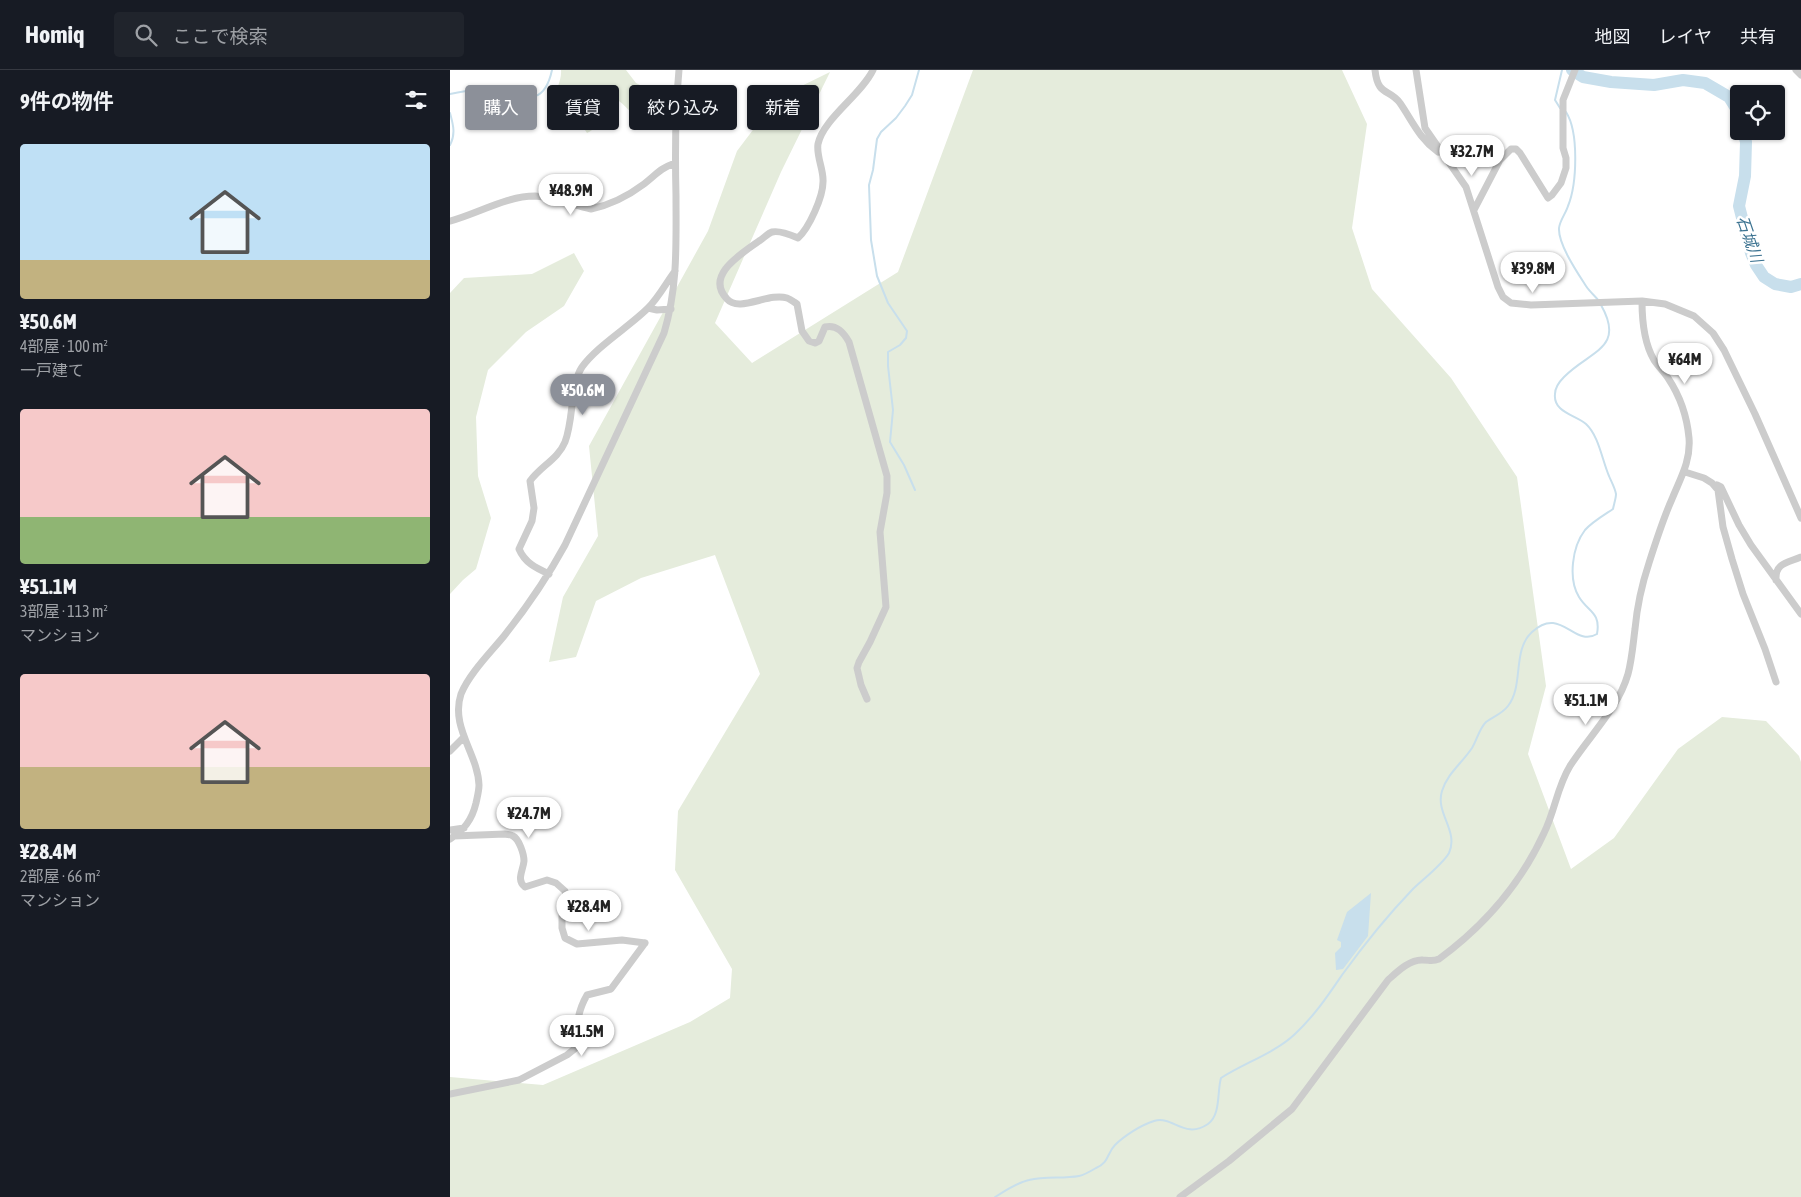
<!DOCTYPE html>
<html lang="ja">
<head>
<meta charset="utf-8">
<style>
  body { margin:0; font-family:"Asap Condensed","Noto Sans JP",sans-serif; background:#20242c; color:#f1f3f6; height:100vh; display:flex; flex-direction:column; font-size:19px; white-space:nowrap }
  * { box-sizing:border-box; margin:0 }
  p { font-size:16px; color:#9ea1a6 }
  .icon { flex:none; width:28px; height:28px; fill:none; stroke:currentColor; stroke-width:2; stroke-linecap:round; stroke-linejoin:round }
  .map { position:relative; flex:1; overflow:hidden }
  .panel { display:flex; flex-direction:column; background:#171b24; width:450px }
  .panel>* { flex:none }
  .top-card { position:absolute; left:15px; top:15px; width:475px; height:45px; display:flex; gap:10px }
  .controls { position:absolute; left:1280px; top:15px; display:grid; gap:10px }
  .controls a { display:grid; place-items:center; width:55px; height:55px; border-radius:5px; background:#171b24; box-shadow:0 1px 4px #0004; font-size:25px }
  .price { position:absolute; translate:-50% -42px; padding:0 11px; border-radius:18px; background:#fff; color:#222; font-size:16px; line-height:32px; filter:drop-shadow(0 1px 2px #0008) }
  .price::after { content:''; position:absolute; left:50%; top:30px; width:15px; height:11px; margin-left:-8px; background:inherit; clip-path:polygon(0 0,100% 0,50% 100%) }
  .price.current { background:#8c9099; color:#fff }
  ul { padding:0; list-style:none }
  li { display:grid; align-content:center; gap:10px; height:265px; padding:0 20px }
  li span { display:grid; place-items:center; height:155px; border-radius:5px; color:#555 }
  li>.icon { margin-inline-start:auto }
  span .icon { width:90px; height:90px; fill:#fffc; stroke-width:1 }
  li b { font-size:21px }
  h2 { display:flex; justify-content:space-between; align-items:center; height:60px; padding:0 20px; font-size:21px }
  .chip { padding:0 18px; border-radius:5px; background:#171b24; box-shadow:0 1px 4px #0004; font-size:18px; line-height:45px }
  .chip.current { background:#8c9099; color:#fff }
  header { display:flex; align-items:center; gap:30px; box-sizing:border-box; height:70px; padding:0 25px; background:#171b24; border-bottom:1px solid #363941 }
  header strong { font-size:24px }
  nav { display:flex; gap:28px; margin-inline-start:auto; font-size:18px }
  .search { width:350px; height:45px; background:#20242c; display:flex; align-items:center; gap:12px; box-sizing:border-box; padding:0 18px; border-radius:5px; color:#9ea1a6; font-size:19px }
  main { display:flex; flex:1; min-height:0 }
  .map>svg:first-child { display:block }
</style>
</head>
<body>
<header>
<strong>Homiq</strong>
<div class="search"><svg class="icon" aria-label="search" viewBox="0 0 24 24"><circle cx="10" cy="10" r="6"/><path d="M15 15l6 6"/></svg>ここで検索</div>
<nav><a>地図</a><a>レイヤ</a><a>共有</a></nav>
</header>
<main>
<section class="panel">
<h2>9件の物件<svg class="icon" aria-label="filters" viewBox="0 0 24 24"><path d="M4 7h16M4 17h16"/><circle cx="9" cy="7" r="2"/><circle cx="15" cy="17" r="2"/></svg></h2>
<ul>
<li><span style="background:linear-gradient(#bfe0f5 75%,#c2b280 0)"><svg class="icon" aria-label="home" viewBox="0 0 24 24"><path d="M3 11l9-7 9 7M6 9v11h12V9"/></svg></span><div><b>¥50.6M</b><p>4部屋 · 100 m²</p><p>一戸建て</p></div></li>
<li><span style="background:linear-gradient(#f6c9c9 70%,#8fb573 0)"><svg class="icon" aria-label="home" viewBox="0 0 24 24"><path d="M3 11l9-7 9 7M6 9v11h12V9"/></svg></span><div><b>¥51.1M</b><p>3部屋 · 113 m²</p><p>マンション</p></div></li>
<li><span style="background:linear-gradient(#f6c9c9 60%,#c2b280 0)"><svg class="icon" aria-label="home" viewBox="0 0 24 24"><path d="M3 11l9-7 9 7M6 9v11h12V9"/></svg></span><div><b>¥28.4M</b><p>2部屋 · 66 m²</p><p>マンション</p></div></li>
</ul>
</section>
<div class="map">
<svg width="1351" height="1127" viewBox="0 0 1351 1127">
  <rect width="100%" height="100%" fill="#fff"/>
  <path fill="#e5ecdc" d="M111,0H176L186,13L198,19L213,42L214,45L197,57C185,49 176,34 163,27C160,30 157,33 155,36C148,47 152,56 137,63L131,54H127L108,60L104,55L112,40L130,28V25L123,23L107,32L105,29C105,19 112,11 111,0Z
    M523,0H892L917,54L902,158L922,219L1001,308L1067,407L1096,616L1078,684L1121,799L1164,768L1228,679L1272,647L1316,651L1349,686L1351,692V1127H0V1007L93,1015L240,952L280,928L282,899L225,800L228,741L310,604L265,485L191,508L146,531L126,587L99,592L113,527L148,466L139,376L258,161L287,81L327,28L380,2L331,102L265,253L302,293L448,202Z
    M124,183L134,201L114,236L76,262L38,300L26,347L28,406L41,448L26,499L13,510L0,524V223L14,208L82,204Z"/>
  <path fill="#c8dfec" d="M921,823L918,866L893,899L886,900L885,883L891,877V872L887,870L897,842Z"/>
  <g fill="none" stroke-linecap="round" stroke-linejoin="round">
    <path stroke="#c8dfec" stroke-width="2" d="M0,24C12,21 27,19 39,21C69,24 93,42 102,0
      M1110,38L1105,30L1112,0
      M1116,42C1129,62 1127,114 1118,136C1116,143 1110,150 1109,158C1108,174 1127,202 1136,216C1140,222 1145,226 1149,231
      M0,43C3,54 6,64 0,75
      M465,420L454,395L440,372L443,340L438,296V282L450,275L456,268L457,261L438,233L427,206L421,170L419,115L423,100L427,69L431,62L446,48L455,36L462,25L469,0
      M545,1127C555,1121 568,1112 579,1110C596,1106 613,1109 629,1106C634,1105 641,1101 646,1098C659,1093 657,1083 665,1075C674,1066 691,1055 704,1051C723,1045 734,1070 758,1054C771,1045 767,1021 771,1008C794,993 825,983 845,964C865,945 877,927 892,905C913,876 937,846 962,820C971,811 993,794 999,783C1009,761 985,743 992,721C997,704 1012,693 1022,678C1027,670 1029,659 1036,652C1043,647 1053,643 1058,636C1074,616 1062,580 1082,562C1111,535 1124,578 1147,564C1151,542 1138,542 1129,527C1118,509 1122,477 1135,460C1142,452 1154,445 1163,439C1164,434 1166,428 1166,424C1165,418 1161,411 1159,406C1152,390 1149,366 1136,354C1125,345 1103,342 1105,324C1105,317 1109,312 1114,307C1139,281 1176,279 1151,235"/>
    <path stroke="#c8dfec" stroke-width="12" d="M1122,0L1133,7L1161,12L1204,15L1233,10L1255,13L1279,27L1289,43
      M1293,61L1296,72L1295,106L1289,136L1301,183L1306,195L1314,207L1325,214L1341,217L1351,214"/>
    <path stroke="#ccc" stroke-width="7" d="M925,0C928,27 939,18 950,33C963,52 969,68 988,82
      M966,0L975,58L1016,117L1048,217L1053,227L1061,233L1081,235L1192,231L1215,234L1244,246L1263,263L1274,280L1305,344L1351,448
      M1346,0L1351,5
      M1024,140L1050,90L1061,79H1066L1070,83L1098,128L1102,125L1111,113L1116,98V88L1113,78V30L1125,0
      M0,151C27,144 56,126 85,126C104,127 123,135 141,139C160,135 178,126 194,114C207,104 209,99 225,93
      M198,238L207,240L221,239
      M1235,402L1254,408L1262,413L1268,420L1273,457L1282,489L1293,524L1315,579L1326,612
      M1267,415L1271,417L1289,455L1301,475L1351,544
      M99,504C86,498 75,493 69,479L82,451L84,438L80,411C91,396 108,389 115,372C124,349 120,315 132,297C147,276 179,257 198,238C209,227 216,213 225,201
      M1326,510C1325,493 1337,493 1351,487
      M417,629L411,615L407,598L409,592L420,572L436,537L430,462L437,423V406L399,272C394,263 387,254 375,257L369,271L365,273L359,271L352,261L347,234C344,232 340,229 337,228C319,222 289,243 277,229C254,205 293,183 309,171C313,169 318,163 322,162C330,160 341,165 348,168C359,158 373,127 373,112C374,100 366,86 368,74C373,49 411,25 423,0
      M0,681L12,669
      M0,760L14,758
      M4,766L55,764C57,765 60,764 63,766C69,769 74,784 74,791C73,801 66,810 75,817L97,810L106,813L115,821L116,825L112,846V858L115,868L127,874L172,870L195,873
      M0,769C14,760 22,750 26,733C27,728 29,721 29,715C28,684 0,657 11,624C19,604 40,583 54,566C77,537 97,508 115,475L214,263C228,216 226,175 226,126C225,84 225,42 229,0
      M0,1024L69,1010L117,985L127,977C126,958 127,942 137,925L161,919L195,873
      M730,1127L779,1091L842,1039L938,910C947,902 960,889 973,890C980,890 982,892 989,889C1034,856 1071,813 1094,763C1105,741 1107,717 1120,696C1139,666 1168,639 1178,604C1182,589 1183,574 1185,559C1187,537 1192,514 1199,493C1206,471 1213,449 1222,429C1230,409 1241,391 1239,368C1237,346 1230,326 1218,308C1214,302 1208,296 1204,290C1194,273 1192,251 1192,231"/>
  </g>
  <g text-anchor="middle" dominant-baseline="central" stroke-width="5" stroke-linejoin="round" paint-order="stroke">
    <g font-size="16" font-style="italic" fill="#3c7391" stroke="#fff">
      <text transform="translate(1300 169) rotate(71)">石城川</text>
    </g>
  </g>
</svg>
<div class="controls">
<a><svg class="icon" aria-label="locate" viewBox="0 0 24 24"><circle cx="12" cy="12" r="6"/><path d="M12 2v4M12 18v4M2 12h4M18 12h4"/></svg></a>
</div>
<b class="price" style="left:1022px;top:107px">¥32.7M</b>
<b class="price" style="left:121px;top:146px">¥48.9M</b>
<b class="price" style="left:1083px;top:224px">¥39.8M</b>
<b class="price" style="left:1235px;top:315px">¥64M</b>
<b class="price current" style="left:133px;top:346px">¥50.6M</b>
<b class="price" style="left:1136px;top:656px">¥51.1M</b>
<b class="price" style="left:79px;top:769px">¥24.7M</b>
<b class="price" style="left:139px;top:862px">¥28.4M</b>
<b class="price" style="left:132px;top:987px">¥41.5M</b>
<div class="top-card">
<a class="chip current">購入</a>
<a class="chip">賃貸</a>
<a class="chip">絞り込み</a>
<a class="chip">新着</a>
</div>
</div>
</main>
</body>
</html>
